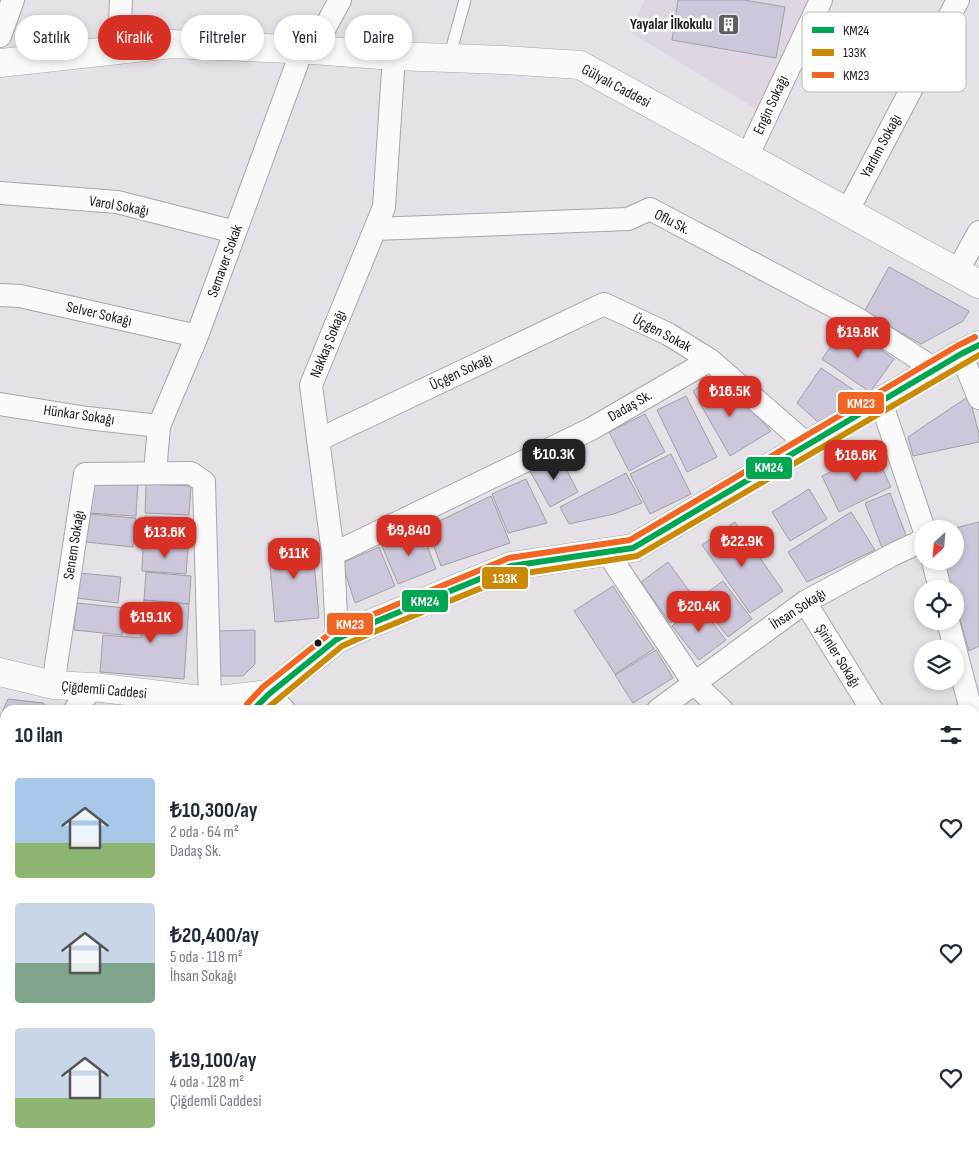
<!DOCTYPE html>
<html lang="tr">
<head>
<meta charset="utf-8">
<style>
  body { margin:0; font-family:"Sofia Sans Condensed",sans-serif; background:#f6f6f7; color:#1f2937; height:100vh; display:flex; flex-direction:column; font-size:19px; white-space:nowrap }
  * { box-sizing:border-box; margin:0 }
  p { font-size:16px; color:#747a83 }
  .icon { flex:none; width:28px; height:28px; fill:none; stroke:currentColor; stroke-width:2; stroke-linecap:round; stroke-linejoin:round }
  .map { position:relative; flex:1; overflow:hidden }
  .panel { position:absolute; left:0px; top:705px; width:980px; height:446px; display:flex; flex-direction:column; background:#fff; border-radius:15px 15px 0 0; box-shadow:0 2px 8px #0003 }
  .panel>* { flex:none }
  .guide { position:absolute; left:15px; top:15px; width:500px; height:45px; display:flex; gap:10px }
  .needle { width:32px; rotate:206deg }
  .controls { position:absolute; left:914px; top:520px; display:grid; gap:10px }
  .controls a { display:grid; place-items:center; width:50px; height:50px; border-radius:50%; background:#fff; box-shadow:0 2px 8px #0003; font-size:25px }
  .price { position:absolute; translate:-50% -42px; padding:0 11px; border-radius:10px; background:#d93025; color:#fff; font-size:16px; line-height:32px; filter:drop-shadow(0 1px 2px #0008) }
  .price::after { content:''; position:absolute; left:50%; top:30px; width:15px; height:11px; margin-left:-8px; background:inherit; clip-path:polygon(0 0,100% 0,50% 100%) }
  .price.current { background:#222; color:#fff }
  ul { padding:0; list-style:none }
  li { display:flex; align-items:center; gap:15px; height:125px; padding:0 15px }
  li span { display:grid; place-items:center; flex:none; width:140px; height:100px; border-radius:5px; color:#555 }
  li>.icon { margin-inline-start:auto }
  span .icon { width:60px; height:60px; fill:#fffc; stroke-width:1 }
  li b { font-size:21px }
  h2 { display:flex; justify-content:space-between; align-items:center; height:60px; padding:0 15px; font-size:21px }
  .pill { padding:0 18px; border-radius:22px; background:#fff; box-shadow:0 2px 8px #0003; font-size:18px; line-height:45px }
  .pill.current { background:#d93025; color:#fff }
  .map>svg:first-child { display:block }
</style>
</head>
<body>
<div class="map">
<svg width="979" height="1151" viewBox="0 0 979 1151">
  <rect width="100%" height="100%" fill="#e4e1e7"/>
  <path fill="#ded6e3" d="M645,0H810L761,112L630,32Z
    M280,1146H508L507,1151H280Z"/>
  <path fill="#ccc7da" stroke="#a1a0a4" d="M678,0H744L785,7L776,58L672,40Z
    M889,267L969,311L963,321L921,344L864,312Z
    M846,325L894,359L870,392L822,359Z
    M821,368L861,395L819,423L797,403Z
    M705,383L735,393L771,431L730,456L693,391Z
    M686,396L717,457L687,472L657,410Z
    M969,396L979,434V442L913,456L908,437Z
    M645,414L665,452L629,471L609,432Z
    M874,451L891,487L839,512L822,476Z
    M671,454L691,494L650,514L630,474Z
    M559,455L578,492L550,507L530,471Z
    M626,473L642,503L614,514L569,524L560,507Z
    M90,479L138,483L136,516L88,513Z
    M526,479L547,523L508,533L492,494Z
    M146,484L191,486L189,515L145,513Z
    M809,489L827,519L790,541L772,512Z
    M890,493L907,538L882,548L865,503Z
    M491,496L510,543L441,566L427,527Z
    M851,512L875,550L807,582L788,552Z
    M89,514L136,518L133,547L86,542Z
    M145,516L189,518L188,546L143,543Z
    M735,522L783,591L750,613L702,545Z
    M979,522V646L969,651L955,602V589H951L943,561H955V529H951Z
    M421,530L436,569L398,584L382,546Z
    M312,539L319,618L275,622L268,543Z
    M143,545L188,548L186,574L142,571Z
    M379,547L395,586L355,603L342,563Z
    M668,562L698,603L670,623L641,582Z
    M146,572L191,576L189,604L144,600Z
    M79,573L121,577L118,603L76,598Z
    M723,581L752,619L728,637L698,599Z
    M613,586L654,649L615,674L574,611Z
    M144,600L189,604L184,679L100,672L103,635L141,638Z
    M77,603L125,608L122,635L74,630Z
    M699,605L726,640L699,660L672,626Z
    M255,630V664L243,676H220L219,631Z
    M656,650L673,678L633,703L615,675Z
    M8,699L43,703L51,710H5V748L0,743V717Z
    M5,817V863L0,868V823Z
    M5,868V886L0,881V874Z
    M5,1021V1038L0,1032V1027Z
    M0,1040L5,1045V1069L2,1073L0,1072Z
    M0,1092L5,1097V1146H38L34,1151H0Z
    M419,1146H492L491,1151H419Z"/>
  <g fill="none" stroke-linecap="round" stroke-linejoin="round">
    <defs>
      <path id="lane" d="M449,58L465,0"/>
      <path id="street" d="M0,36L13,0
        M119,50L121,0
        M313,50L340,0
        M747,157L821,0
        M0,193L117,202L235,232
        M847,212L958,0
        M375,229L628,219L650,209L856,318L936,370
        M957,272L979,232
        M0,295L20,296L197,336
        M961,354L979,398
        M881,402L924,529
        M0,404L87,418L159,426
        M318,440L604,304L668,334L710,360L808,445
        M155,473L159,426L197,336L302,50
        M607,552L694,683L722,710
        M333,554L591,429L710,360
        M933,561L940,589
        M805,602L872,710
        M948,621L971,710
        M337,639L333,554L311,385L384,207L394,56
        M53,685L85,474L191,473L204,482L210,701
        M269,694L284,710
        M75,710L93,687
        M658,710L805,602L894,554L922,541
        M975,726L979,741
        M0,800L5,794
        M975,888L979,882
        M0,912L5,916
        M975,963L979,967
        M975,1081L979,1077
        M141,1146L142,1151
        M251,1146V1151
        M622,1146L626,1151
        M737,1151L741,1146
        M901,1151L906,1146"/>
      <path id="secondary" d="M0,63L172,44L313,50L394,56L505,60L580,65L979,284
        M0,672L53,685L93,687L210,701L269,694
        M253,710L269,694L337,639L365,626L511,566L633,548L961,354L979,345
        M0,972L5,967"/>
    </defs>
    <use href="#lane" stroke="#a8a6aa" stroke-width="13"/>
    <use href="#street" stroke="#a8a6aa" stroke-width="24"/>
    <use href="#secondary" stroke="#a8a6aa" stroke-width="29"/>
    <use href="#lane" stroke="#fbfafb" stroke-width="11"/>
    <use href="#street" stroke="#fbfafb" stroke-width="22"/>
    <use href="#secondary" stroke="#fbfafb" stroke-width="28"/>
    <defs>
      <path id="bus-1" d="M253,710L269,694L337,639L365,626L511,566L633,548L961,354L979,345"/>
      <path id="bus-2" d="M265,710L342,646L369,634L513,575L637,556L979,355"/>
      <path id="bus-3" d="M247,704L263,687L333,631L509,558L630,540L957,346L975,337"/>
    </defs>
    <use href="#bus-1" stroke="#fff" stroke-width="10"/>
    <use href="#bus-2" stroke="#fff" stroke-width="10"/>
    <use href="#bus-3" stroke="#fff" stroke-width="10"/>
    <use href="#bus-1" stroke="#00a651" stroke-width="6"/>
    <use href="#bus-2" stroke="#cb8a06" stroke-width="6"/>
    <use href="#bus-3" stroke="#f26522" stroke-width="6"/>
  </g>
  <defs>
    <symbol id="building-square" viewBox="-11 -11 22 22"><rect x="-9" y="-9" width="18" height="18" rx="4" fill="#615e63" stroke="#fff"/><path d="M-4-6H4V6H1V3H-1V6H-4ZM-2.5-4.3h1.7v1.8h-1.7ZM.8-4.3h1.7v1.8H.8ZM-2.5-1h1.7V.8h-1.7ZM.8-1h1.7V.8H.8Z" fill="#fff"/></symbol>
  </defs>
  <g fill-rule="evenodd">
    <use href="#building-square" x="716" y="12" width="25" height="25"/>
  </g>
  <circle fill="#1b181c" stroke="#fff" stroke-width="2" cx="318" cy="643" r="4.5"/>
  <g text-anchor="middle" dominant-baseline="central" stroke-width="5" stroke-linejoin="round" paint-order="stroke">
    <g font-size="15" font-weight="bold" fill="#1b181c" stroke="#fff" text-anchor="end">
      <text x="712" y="24">Yayalar İlkokulu</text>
    </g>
    <g font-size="15" fill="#1b181c" stroke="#fff">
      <text transform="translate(616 86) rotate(28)">Gülyalı Caddesi</text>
      <text transform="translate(771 105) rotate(-65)">Engin Sokağı</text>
      <text transform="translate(881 146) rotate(-62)">Yardım Sokağı</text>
      <text transform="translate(119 206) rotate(10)">Varol Sokağı</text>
      <text transform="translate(672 222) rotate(27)">Oflu Sk.</text>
      <text transform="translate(225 261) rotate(-70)">Semaver Sokak</text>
      <text transform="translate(99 314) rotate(13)">Selver Sokağı</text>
      <text transform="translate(662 333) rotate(28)">Üçgen Sokak</text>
      <text transform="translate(328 344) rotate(-68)">Nakkaş Sokağı</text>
      <text transform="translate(461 372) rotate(-25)">Üçgen Sokağı</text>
      <text transform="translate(630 406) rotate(-30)">Dadaş Sk.</text>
      <text transform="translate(79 415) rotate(8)">Hünkar Sokağı</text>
      <text transform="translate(74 545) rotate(-81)">Senem Sokağı</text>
      <text transform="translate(798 609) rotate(-33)">İhsan Sokağı</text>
      <text transform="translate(838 656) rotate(58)">Şirinler Sokağı</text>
      <text transform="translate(104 690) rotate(5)">Çiğdemli Caddesi</text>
    </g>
  </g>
  <rect x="802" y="12" width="164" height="80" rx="8" fill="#fff" stroke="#bbbabb" stroke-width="1"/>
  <rect x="812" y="27" width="22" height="6" fill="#00a651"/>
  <rect x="812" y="49" width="22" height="7" fill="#cb8a06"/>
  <rect x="812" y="72" width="22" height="6" fill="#f26522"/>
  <g font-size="14" fill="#1b181c">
    <text x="843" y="35">KM24</text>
    <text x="843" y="57">133K</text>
    <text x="843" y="80">KM23</text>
  </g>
  <g stroke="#fff" stroke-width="2">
    <rect x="837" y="391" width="48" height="24" rx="5" fill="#f26522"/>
    <rect x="745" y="456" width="48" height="24" rx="5" fill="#00a651"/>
    <rect x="481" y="566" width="48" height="24" rx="5" fill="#cb8a06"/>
    <rect x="401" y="589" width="48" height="24" rx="5" fill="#00a651"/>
    <rect x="326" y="612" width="48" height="24" rx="5" fill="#f26522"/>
  </g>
  <g font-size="14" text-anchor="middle" font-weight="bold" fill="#fff">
    <text x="861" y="408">KM23</text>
    <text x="769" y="472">KM24</text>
    <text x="505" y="583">133K</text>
    <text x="425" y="606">KM24</text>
    <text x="350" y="629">KM23</text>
  </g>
</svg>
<div class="controls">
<a><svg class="needle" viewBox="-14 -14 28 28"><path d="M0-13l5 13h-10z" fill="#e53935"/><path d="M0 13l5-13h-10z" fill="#747a83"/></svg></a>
<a><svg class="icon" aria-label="locate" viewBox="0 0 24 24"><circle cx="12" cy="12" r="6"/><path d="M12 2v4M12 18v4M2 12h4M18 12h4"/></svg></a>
<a><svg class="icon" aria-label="layers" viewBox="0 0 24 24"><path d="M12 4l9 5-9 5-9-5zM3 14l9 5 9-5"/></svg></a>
</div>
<b class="price" style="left:858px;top:359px">₺19.8K</b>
<b class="price" style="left:730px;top:418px">₺16.5K</b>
<b class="price current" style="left:554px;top:481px">₺10.3K</b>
<b class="price" style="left:856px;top:482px">₺16.6K</b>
<b class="price" style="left:409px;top:557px">₺9,840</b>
<b class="price" style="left:165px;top:559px">₺13.6K</b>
<b class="price" style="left:742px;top:568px">₺22.9K</b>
<b class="price" style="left:294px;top:580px">₺11K</b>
<b class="price" style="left:699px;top:633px">₺20.4K</b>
<b class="price" style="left:151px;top:644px">₺19.1K</b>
<div class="guide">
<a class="pill">Satılık</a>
<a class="pill current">Kiralık</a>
<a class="pill">Filtreler</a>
<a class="pill">Yeni</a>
<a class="pill">Daire</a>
</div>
<section class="panel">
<h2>10 ilan<svg class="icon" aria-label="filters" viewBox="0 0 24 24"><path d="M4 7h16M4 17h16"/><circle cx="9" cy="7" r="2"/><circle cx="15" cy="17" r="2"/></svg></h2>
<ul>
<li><span style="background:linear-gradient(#a9c7e8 65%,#8fb573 0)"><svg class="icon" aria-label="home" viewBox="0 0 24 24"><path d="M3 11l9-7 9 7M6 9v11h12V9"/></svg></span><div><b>₺10,300/ay</b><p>2 oda · 64 m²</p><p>Dadaş Sk.</p></div><svg class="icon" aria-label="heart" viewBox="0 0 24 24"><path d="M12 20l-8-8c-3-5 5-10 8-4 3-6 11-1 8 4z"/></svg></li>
<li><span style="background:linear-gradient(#c9d6e8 60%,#7fa58c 0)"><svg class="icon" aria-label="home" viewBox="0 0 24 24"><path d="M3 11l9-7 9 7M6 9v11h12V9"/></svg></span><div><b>₺20,400/ay</b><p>5 oda · 118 m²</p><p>İhsan Sokağı</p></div><svg class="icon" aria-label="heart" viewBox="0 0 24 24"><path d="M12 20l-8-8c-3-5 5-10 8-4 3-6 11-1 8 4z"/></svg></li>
<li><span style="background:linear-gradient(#c9d6e8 70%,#8fb573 0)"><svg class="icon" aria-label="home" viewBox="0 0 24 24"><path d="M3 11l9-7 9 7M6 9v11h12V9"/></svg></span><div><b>₺19,100/ay</b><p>4 oda · 128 m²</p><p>Çiğdemli Caddesi</p></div><svg class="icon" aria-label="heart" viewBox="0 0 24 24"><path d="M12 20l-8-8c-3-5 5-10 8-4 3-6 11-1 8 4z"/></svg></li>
</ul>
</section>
</div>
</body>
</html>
